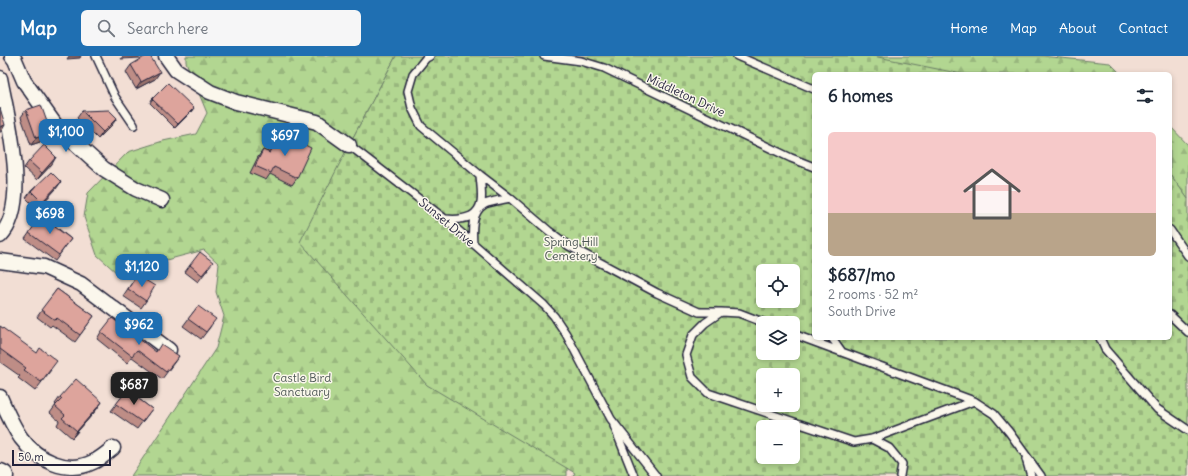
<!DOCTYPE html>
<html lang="en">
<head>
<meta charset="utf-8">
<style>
  body { margin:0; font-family:Delius,sans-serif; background:#f6f6f7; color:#1f2937; height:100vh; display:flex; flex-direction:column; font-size:15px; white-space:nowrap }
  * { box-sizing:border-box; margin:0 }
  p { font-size:13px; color:#747a83 }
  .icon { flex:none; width:22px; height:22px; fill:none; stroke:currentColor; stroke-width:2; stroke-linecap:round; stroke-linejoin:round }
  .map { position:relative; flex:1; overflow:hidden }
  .panel { position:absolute; left:812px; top:16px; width:360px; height:268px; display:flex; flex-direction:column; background:#fff; border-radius:6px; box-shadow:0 2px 6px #0003 }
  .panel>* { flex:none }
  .buttons { position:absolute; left:756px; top:208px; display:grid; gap:8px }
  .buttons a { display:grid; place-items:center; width:44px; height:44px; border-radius:6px; background:#fff; box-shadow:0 2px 6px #0003; font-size:20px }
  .scale { position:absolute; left:12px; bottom:10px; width:99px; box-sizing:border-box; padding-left:4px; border:2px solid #22223b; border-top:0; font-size:11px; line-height:14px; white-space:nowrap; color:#22223b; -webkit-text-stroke:3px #fbf7ec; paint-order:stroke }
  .price { position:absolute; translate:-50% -34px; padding:0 9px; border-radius:8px; background:#1f6fb2; color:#fff; font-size:13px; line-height:26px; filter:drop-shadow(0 1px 2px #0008) }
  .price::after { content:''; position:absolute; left:50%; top:24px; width:12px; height:9px; margin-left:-6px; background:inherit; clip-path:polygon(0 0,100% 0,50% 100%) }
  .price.active { background:#222; color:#fff }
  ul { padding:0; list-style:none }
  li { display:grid; align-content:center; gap:8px; height:212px; padding:0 16px }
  li span { display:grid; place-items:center; height:124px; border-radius:6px; color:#555 }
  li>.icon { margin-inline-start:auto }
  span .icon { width:72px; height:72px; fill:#fffc; stroke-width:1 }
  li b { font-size:17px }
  h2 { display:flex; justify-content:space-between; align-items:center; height:48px; padding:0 16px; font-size:17px }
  header { display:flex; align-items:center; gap:24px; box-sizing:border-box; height:56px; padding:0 20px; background:#1f6fb2; color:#fff }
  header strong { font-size:19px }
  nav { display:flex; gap:22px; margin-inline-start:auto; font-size:14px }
  .search { width:280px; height:36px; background:#f6f6f7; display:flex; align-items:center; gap:10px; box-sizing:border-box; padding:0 14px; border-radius:6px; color:#747a83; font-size:15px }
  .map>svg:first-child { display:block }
</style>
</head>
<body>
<header>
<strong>Map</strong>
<div class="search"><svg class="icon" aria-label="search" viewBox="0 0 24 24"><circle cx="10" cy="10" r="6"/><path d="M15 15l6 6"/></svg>Search here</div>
<nav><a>Home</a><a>Map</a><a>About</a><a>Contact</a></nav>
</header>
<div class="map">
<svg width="1188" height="420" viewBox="0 0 1188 420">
  <defs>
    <pattern id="forest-firs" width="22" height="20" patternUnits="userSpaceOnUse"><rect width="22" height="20" fill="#b2d691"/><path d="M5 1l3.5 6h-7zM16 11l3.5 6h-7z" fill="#99b77e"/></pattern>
    <pattern id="cemetery-stones" width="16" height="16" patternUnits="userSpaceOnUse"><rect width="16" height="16" fill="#b2d691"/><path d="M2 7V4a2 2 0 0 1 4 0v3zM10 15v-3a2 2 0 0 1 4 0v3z" fill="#99b77e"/></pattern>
  </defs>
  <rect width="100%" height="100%" fill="#f2ded4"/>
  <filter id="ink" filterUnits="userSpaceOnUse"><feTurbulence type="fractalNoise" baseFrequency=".025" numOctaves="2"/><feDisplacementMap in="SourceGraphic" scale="8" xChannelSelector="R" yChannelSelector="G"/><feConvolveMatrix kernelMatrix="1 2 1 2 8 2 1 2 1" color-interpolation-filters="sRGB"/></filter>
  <g filter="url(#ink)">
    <path fill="url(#forest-firs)" stroke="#6a7c66" d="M186,0H396L349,89L540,388L567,412V420H131L216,292L224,260L216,236L219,208L204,194L117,217L97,199L84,161L88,137L128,96L163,85L196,78L207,57L186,6Z
      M756,0H1042L1110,7L1121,18H814Z
      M1170,70L1188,89V143L1170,118Z"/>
    <path fill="url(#cemetery-stones)" stroke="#6a7c66" fill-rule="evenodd" d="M396,0H873L962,18H814V282H1170V118L1188,143V420H573L575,417L427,329L300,186L349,89ZM763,215H793V245H763ZM763,267H793V297H763ZM763,319H793V349H763ZM763,371H793V401H763Z"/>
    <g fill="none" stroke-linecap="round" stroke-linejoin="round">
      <defs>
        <path id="service" d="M96,0L115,41L134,69
          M430,0L426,2L413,18L408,35L412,52L421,70L480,119C481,134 486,152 471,160C462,164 455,164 446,163
          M544,0L581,5L604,12L791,102L814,111
          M737,0L814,33
          M349,89L445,163L544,249L554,260L566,278L611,363L656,420
          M480,119L510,142
          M1170,174L1188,200
          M473,188C472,174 471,156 485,148C492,145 503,144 510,142L549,175L569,190L657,237L699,256H721
          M1170,259L1188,276
          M765,267L739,257L721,256L705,267L693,279L686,299L692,321L708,337L854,386L872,383L974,345
          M793,278L974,345L994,358L1009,376L1041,420
          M832,282L842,296
          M1100,282L1105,293L1157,353L1188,374
          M614,370L634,420
          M872,383L889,392L902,408L900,420
          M1026,403L1031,420"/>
        <path id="minor" d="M12,0L15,4L24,25L56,70L104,113L136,133L162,144
          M166,0L176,14L210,36L236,46L317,66L349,89
          M0,22C7,61 31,149 0,180
          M0,205L44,211L81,228L169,294
          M0,341C6,355 12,369 21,382C37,404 67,419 93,406C100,403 107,397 113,392"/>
        <path id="motorway" d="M0,419L2,420"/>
      </defs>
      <use href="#service" stroke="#22223b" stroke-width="10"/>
      <use href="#minor" stroke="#22223b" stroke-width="17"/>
      <use href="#motorway" stroke="#22223b" stroke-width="25"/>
      <use href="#service" stroke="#fbf7ec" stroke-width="7"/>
      <use href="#minor" stroke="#fbf7ec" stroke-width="14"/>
      <use href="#motorway" stroke="#fbf7ec" stroke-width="22"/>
    </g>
    <path fill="#be8d86" stroke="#22223b" d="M131,9L155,23L136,33L126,16Z
      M152,43L191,56L175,72L150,47Z
      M26,54L46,84L31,89L21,61Z
      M82,55L112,69L98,83L77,62Z
      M282,78L297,122L292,129L270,118L266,124L250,117L258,101L263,94L268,96L275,86L277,87Z
      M29,105L52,108L37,124L24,112Z
      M56,133L37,153L26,142L31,135Z
      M42,159L71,183L55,205L25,183Z
      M190,209L208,213L198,226L185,216Z
      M137,219L146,245L141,252L123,240Z
      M57,233L94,260L75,286L52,269L50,271L37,261Z
      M198,250L211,270L201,283L183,270Z
      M0,270L51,314L35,335L18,322L20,320L0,306Z
      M101,276L156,296L179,300L162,323L132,301L127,307L97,283Z
      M127,334L152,353L137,373L111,355Z
      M60,341L97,353L72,382L57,369L59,365L50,357L56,349L55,348Z"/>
    <path fill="#9b736d" stroke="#22223b" d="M69,0H81L80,2L67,3Z
      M123,0H141L140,2L121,3Z
      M160,16L155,23L136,33L141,26Z
      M194,52L191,56L175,72L178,68Z
      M117,62L112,69L98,83L103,76Z
      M5,69L1,76H0V71Z
      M51,77L46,84L31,89L36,82Z
      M56,101L52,108L37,124L42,117Z
      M61,126L56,133L37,153L42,146Z
      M102,346L97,353L72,382L77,375Z"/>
    <path fill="#dda49c" stroke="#22223b" d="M146,0H150L160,16L141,26L131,9Z
      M168,27L194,52L178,68L152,43Z
      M41,49L51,77L36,82L26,54Z
      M0,52L5,69L0,71Z
      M109,54L117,62L103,76L82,55Z
      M282,78L311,92L297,122L274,111L271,117L255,110L263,94L270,97L275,86L278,87Z
      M44,89L56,101L42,117L29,105Z
      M51,116L61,126L42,146L31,135Z
      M42,159L56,169L55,171L71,183L59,199L29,177Z
      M200,196L213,206L202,219L190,209Z
      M137,219L155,230L146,245L128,233Z
      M57,233L94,260L80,279L57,262L55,264L41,254Z
      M198,250L216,263L206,276L188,263Z
      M112,262L156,296L161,288L179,300L166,316L137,294L132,300L101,276Z
      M0,270L37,297L40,292L57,305L41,326L24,314L26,312L0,293Z
      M76,323L102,346L77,375L62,362L65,359L55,350L62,343L60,341Z
      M127,334L152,353L142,366L116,348Z"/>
  </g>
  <g text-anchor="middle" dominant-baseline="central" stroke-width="3" stroke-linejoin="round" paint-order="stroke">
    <g font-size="12" fill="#22223b" stroke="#fbf7ec">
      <text transform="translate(686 39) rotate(25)">Middleton Drive</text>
      <text transform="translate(447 166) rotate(40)">Sunset Drive</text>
    </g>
    <g font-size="12" fill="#4d5855" stroke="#fbf7ec">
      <text x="571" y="185">Spring Hill<tspan x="571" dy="14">Cemetery</tspan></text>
      <text x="302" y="321">Castle Bird<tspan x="302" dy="14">Sanctuary</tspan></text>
    </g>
  </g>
</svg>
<div class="buttons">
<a><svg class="icon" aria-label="locate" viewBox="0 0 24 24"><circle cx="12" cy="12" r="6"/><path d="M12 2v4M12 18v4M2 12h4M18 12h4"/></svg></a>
<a><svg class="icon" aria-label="layers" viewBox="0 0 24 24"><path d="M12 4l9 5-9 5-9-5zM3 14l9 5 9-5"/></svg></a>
<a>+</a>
<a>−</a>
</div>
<div class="scale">50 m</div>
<b class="price" style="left:66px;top:97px">$1,100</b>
<b class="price" style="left:285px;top:101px">$697</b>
<b class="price" style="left:50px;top:179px">$698</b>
<b class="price" style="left:142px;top:232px">$1,120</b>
<b class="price" style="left:139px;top:290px">$962</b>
<b class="price active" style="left:134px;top:350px">$687</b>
<section class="panel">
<h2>6 homes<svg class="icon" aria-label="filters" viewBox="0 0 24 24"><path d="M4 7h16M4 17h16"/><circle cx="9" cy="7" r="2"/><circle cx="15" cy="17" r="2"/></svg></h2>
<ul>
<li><span style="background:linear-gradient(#f6c9c9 65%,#b9a48a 0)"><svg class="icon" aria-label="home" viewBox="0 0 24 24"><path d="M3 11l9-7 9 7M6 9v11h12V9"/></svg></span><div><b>$687/mo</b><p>2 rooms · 52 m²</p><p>South Drive</p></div></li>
</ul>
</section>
</div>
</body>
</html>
